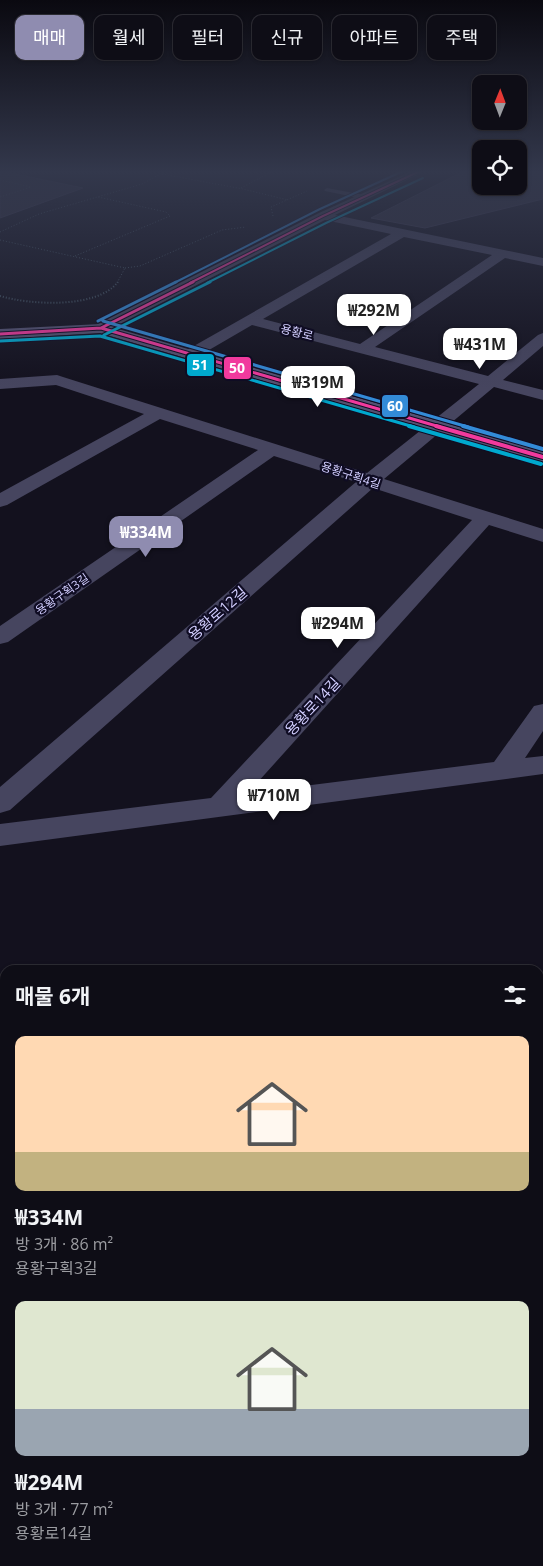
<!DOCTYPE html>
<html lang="ko">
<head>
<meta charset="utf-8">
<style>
  body { margin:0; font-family:"Open Sans","Noto Sans KR",sans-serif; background:#17161f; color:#f1f3f6; height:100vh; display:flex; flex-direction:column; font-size:19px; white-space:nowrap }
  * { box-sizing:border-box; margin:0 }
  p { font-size:16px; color:#9b9ca1 }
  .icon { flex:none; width:28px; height:28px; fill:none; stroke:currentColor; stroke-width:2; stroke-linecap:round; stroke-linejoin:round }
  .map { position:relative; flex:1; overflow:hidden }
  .side { position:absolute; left:0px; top:965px; width:544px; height:601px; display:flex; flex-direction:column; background:#0e0d16; border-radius:15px 15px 0 0; box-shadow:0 1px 4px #0004,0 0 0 1px #2e2d35 }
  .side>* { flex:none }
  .hud { position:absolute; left:15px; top:15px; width:514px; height:45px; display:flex; gap:10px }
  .needle { width:32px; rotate:1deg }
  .fabs { position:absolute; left:472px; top:75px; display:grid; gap:10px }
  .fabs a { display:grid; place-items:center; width:55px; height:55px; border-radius:10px; background:#0e0d16; box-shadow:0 1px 4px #0004,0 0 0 1px #2e2d35; font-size:25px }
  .price { position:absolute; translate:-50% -42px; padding:0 11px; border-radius:10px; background:#fff; color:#222; font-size:16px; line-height:32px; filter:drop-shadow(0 1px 2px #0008) }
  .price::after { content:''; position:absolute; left:50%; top:30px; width:15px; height:11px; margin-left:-8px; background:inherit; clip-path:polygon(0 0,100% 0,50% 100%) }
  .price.on { background:#8f8cb0; color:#fff }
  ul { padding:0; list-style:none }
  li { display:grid; align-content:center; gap:10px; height:265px; padding:0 15px }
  li span { display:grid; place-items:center; height:155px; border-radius:10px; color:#555 }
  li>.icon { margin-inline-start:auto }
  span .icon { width:90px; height:90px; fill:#fffc; stroke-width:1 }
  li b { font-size:21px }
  h2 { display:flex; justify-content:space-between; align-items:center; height:60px; padding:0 15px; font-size:21px }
  .chip { padding:0 18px; border-radius:10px; background:#0e0d16; box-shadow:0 1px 4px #0004,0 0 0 1px #2e2d35; font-size:18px; line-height:45px }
  .chip.on { background:#8f8cb0; color:#fff }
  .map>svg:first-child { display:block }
</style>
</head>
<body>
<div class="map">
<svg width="543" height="1566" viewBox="0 0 543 1566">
  <rect width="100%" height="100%" fill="#13111e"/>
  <path fill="#312f40" stroke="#3e3b52" d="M0,171H1L83,188L0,218Z
    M464,171H481V186H519V171H543V199L425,228L371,218Z"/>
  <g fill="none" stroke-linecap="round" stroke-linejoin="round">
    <path stroke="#475867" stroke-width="1" stroke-dasharray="1 2" stroke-linecap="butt" d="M162,174L243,189L288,200
      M0,180L31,187L0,197
      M241,188L273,171
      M273,216L271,207L307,191
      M0,232L39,214L142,184L166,171
      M0,240L125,268L117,283
      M75,256L170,216L166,212L98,197
      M125,268L140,266L222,230L246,227"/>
    <path stroke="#475867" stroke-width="2" stroke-dasharray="1 2" stroke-linecap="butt" d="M0,296C30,305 97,309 118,282"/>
    <path fill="#46455f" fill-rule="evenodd" d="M327,188L364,195L367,197L364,199L325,191L324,190Z"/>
    <path fill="#46455f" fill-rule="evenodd" d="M412,171H425L335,215L543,258V266L505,258L375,347L488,376L538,335L543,333V346L503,380L543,390V400L494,387L384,479L543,529V542L489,525L248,793L494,762L534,706L543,704V731L525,758L543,756V774L0,846V824L211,798L472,520L373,488L10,810L0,813V787L356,482L274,456L8,642L0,644V626L258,450L160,419L7,505L0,507V493L144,414L56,385L0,389V379L57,375L63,377L367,473L479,384L252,325L197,357H185L183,354L185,351L391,234L325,220L106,331H96L94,328L96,325L319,213ZM404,237L492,255L360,344L263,319Z"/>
    <path fill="#545272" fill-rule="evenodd" d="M101,324L543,451V463L100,333L0,339V329Z"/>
    <defs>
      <path id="bus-1-far2" d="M190,283L323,216L420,171"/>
      <path id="bus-1-far1" d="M101,328L193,282
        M0,334L101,328L440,427"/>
      <path id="bus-1" d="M436,426L543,457"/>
      <path id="bus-2-far2" d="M207,283L326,223L423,178"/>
      <path id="bus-2-far1" d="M104,335L210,282
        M0,341L100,336L414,427"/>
      <path id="bus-2" d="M409,426L541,464"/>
      <path id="bus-3-far2" d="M174,283L320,209L403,171"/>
      <path id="bus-3-far1" d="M98,321L176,282
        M103,321L468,427"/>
      <path id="bus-3" d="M463,426L543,449"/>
    </defs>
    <use href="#bus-1-far2" stroke="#0f0c23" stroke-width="4"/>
    <use href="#bus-1-far1" stroke="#0f0c23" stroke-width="5"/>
    <use href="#bus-1" stroke="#0f0c23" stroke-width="6"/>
    <use href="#bus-2-far2" stroke="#0f0c23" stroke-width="4"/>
    <use href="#bus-2-far1" stroke="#0f0c23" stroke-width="5"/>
    <use href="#bus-2" stroke="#0f0c23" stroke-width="6"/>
    <use href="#bus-3-far2" stroke="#0f0c23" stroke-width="4"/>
    <use href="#bus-3-far1" stroke="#0f0c23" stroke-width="5"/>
    <use href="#bus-3" stroke="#0f0c23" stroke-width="6"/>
    <use href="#bus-1-far2" stroke="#f13a9d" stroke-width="2"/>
    <use href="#bus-1-far1" stroke="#f13a9d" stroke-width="3"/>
    <use href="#bus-1" stroke="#f13a9d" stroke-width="4"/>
    <use href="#bus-2-far2" stroke="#00a9ce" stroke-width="2"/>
    <use href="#bus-2-far1" stroke="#00a9ce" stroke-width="3"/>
    <use href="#bus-2" stroke="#00a9ce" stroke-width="4"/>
    <use href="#bus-3-far2" stroke="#338bd7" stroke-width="2"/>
    <use href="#bus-3-far1" stroke="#338bd7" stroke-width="3"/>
    <use href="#bus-3" stroke="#338bd7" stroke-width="4"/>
  </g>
  <linearGradient id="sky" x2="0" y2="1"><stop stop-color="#0a0910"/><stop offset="0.44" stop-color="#33384c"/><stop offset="1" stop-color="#33384c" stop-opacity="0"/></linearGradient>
  <rect width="543" height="390" fill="url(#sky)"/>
  <g text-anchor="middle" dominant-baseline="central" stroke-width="4.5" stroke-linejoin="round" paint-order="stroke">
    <g font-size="12" fill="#d2ceff" stroke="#0f0c23">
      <text transform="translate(297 332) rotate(14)">용황로</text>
      <text transform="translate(351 475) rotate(18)">용황구획4길</text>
      <text transform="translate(62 594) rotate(-35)">용황구획3길</text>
    </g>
    <g font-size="15" fill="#d2ceff" stroke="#0f0c23">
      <text transform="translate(217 613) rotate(-41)">용황로12길</text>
      <text transform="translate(312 706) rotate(-47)">용황로14길</text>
    </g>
  </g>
  <g stroke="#0f0c23" stroke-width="2">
    <rect x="186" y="353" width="29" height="24" rx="5" fill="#00a9ce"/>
    <rect x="223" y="356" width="29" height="24" rx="5" fill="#f13a9d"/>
    <rect x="381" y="394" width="28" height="24" rx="5" fill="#338bd7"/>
  </g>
  <g font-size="14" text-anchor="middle" font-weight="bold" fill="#fff">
    <text x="200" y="370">51</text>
    <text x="237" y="373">50</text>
    <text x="395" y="411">60</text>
  </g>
</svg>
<div class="fabs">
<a><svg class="needle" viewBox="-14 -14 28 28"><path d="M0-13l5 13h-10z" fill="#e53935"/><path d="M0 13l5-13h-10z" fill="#9b9ca1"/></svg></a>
<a><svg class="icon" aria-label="locate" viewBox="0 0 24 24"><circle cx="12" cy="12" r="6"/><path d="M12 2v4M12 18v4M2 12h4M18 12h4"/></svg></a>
</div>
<b class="price" style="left:374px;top:336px">₩292M</b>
<b class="price" style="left:480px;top:370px">₩431M</b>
<b class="price" style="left:318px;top:408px">₩319M</b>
<b class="price on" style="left:146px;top:558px">₩334M</b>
<b class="price" style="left:338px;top:649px">₩294M</b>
<b class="price" style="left:274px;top:821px">₩710M</b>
<div class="hud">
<a class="chip on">매매</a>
<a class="chip">월세</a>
<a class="chip">필터</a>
<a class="chip">신규</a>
<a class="chip">아파트</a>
<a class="chip">주택</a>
</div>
<section class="side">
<h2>매물 6개<svg class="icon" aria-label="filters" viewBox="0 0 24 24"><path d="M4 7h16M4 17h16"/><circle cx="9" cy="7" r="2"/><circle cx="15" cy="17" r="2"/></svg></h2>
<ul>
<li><span style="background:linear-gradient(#ffd9b3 75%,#c2b280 0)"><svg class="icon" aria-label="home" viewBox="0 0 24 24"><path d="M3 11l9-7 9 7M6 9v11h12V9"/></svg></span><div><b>₩334M</b><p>방 3개 · 86 m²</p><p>용황구획3길</p></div></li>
<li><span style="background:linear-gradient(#dfe7d0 70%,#9aa5b1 0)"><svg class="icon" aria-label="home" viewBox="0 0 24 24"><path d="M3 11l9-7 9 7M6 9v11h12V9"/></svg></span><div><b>₩294M</b><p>방 3개 · 77 m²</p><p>용황로14길</p></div></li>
</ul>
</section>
</div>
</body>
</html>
